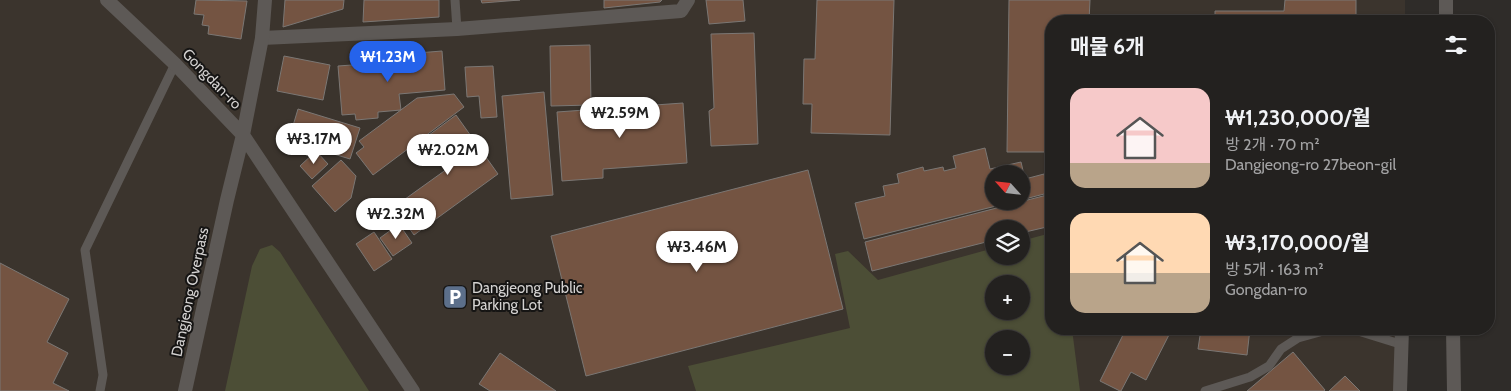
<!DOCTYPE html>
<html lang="ko">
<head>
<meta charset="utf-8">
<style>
  body { margin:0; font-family:Cabin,"Noto Sans KR",sans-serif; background:#2f2e2c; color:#f1f3f6; height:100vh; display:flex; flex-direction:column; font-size:19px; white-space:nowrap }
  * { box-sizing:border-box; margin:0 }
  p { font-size:16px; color:#a3a3a4 }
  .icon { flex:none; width:28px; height:28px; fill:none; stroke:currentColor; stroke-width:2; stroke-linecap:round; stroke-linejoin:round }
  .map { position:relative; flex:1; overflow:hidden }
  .sheet { position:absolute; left:1045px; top:15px; width:450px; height:320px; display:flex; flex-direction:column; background:#23211f; border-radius:20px; box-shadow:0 1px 4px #0004,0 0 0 1px #403e3d }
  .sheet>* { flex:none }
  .needle { width:32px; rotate:297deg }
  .tools { position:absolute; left:985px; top:165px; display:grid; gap:10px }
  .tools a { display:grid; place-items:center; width:45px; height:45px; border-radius:50%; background:#23211f; box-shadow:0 1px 4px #0004,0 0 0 1px #403e3d; font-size:25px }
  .price { position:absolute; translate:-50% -42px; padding:0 11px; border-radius:18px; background:#fff; color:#222; font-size:16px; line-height:32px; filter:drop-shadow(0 1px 2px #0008) }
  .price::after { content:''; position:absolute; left:50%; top:30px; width:15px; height:11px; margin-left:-8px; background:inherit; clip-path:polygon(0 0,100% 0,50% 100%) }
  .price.current { background:#2563eb; color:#fff }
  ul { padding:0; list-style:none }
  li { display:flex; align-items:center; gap:15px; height:125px; padding:0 25px }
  li span { display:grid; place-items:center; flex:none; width:140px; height:100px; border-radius:15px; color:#555 }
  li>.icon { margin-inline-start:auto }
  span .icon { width:60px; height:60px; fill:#fffc; stroke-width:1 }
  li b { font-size:21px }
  h2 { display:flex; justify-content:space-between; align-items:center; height:60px; padding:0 25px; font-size:21px }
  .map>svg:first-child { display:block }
</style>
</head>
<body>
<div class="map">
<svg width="1511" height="391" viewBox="0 0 1511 391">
  <rect width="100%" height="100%" fill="#2f2c29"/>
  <path fill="#3b342d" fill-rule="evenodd" d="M0,0H1405V21H1051V329H1397L1395,391H0ZM994,174H1021V201H994ZM994,229H1021V256H994ZM994,284H1021V311H994ZM994,339H1021V366H994Z"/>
  <path fill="#4c4e36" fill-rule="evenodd" d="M1051,233V329H1072L1080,391H696L688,366L850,328L835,254L848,251L878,280L994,248V256H1021V241ZM994,284H1021V311H994ZM994,339H1021V366H994Z
    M272,245L280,252L369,391H225L252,266L260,249Z"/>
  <path fill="#745442" stroke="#7b7774" d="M196,0L247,1L241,39L208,34L209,26L202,25L204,15L194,14Z
    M285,0H344L343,9L283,27Z
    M364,0H439V17L363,22Z
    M481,0H520L482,3Z
    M604,0H662L660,2L604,8Z
    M706,0H743L745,21L709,24Z
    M817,0H894L890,135L811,133L812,104H803L804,59H815Z
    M1009,0H1090L1089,21H1051V152H1007Z
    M1285,0H1356V21H1215V11H1284Z
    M754,33L758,144L711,146L709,111L714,108L711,34Z
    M590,45L591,105L551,106L550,46Z
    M442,51L445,90L399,94L401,110L378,112V118L356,120L355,114L342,115L338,66L380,63V56Z
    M284,56L330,65L323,100L277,91Z
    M493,66L497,117L481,118L479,96L467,97L465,67Z
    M544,92L553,195L511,199L502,96Z
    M454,94L464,107L373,175L356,153L364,147L359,141L417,98Z
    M683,103L687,163L603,169V178L562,181L557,112Z
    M298,109L360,128L350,159L314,148L307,156L289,139Z
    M456,115L498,174L414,235L394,207L447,169L425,138Z
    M985,148L990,169L1021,162L1025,179L1044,174L1048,193L1021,200V174H994V201H1016L864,239L855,203L885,196L883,186L899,183L897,174L923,167L924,171L943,167L944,171L956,168L953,156Z
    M316,151L328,164L312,179L300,166Z
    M341,160L356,176L351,198L335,212L312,186Z
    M808,170L843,309L586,376L551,236Z
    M1047,195L1051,212V226L1021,233V229H994V240L872,271L865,242Z
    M399,224L412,243L393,256L380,238Z
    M374,232L392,259L374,271L356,244Z
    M0,263L69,299L47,342L68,353L53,383L69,391H0Z
    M1126,329H1172L1146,380L1131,372L1121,391H1120L1100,381Z
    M1201,329H1250L1247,355L1198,349Z
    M1293,352L1325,390L1324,391H1247Z
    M500,353L556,391H490L479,384Z
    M1345,376L1360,391H1329Z"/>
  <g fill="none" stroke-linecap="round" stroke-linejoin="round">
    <path stroke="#5d5956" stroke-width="9" d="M455,0L457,29
      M100,391L103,375L85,250L175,64
      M1205,391L1250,377L1269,366L1281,349L1298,338L1327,330H1355L1400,344"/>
    <path stroke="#5d5956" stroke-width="14" d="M262,38L457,29L681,11L688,0
      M1400,391L1402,329"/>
    <path stroke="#5d5956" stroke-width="14" d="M107,0L175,64L243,135L413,391
      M1446,0V21
      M1453,329L1454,391
      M185,391L227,200L243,135L262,38L265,0"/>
  </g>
  <defs>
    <symbol id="parking-square" viewBox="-11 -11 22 22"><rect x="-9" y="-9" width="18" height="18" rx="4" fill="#5c6f8a" stroke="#161514"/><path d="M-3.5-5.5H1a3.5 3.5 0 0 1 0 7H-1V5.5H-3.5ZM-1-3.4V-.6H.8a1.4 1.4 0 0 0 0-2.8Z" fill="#fff"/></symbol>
  </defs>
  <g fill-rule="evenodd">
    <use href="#parking-square" x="441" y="283" width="28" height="28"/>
  </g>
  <g text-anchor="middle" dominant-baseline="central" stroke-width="4" stroke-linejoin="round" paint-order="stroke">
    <g font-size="15" fill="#d4d2d1" stroke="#161514">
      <text transform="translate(212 79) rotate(46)">Gongdan-ro</text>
      <text transform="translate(190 292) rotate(-78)">Dangjeong Overpass</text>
    </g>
    <g font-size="15" fill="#d4d2d1" stroke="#161514" text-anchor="start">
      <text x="472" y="288">Dangjeong Public<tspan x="472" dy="17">Parking Lot</tspan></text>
    </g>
  </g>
</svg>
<div class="tools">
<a><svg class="needle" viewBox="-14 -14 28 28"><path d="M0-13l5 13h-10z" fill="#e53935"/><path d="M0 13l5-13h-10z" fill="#a3a3a4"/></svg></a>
<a><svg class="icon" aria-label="layers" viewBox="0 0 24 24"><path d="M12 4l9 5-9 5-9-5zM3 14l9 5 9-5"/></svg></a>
<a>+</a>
<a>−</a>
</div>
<b class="price current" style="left:388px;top:83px">₩1.23M</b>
<b class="price" style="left:620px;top:139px">₩2.59M</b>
<b class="price" style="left:314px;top:165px">₩3.17M</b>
<b class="price" style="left:448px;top:176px">₩2.02M</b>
<b class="price" style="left:396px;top:240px">₩2.32M</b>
<b class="price" style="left:697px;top:273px">₩3.46M</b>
<section class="sheet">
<h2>매물 6개<svg class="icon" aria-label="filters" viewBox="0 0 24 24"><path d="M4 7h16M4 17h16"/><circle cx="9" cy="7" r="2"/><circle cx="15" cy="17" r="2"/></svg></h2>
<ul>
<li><span style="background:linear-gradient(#f6c9c9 75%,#b9a48a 0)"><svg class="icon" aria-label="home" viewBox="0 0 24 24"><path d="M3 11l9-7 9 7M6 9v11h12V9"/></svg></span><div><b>₩1,230,000/월</b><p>방 2개 · 70 m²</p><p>Dangjeong-ro 27beon-gil</p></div></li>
<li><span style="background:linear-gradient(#ffd9b3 60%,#b9a48a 0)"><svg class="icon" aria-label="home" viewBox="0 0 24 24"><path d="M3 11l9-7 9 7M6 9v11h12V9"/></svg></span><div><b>₩3,170,000/월</b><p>방 5개 · 163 m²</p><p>Gongdan-ro</p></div></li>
</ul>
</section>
</div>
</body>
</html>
